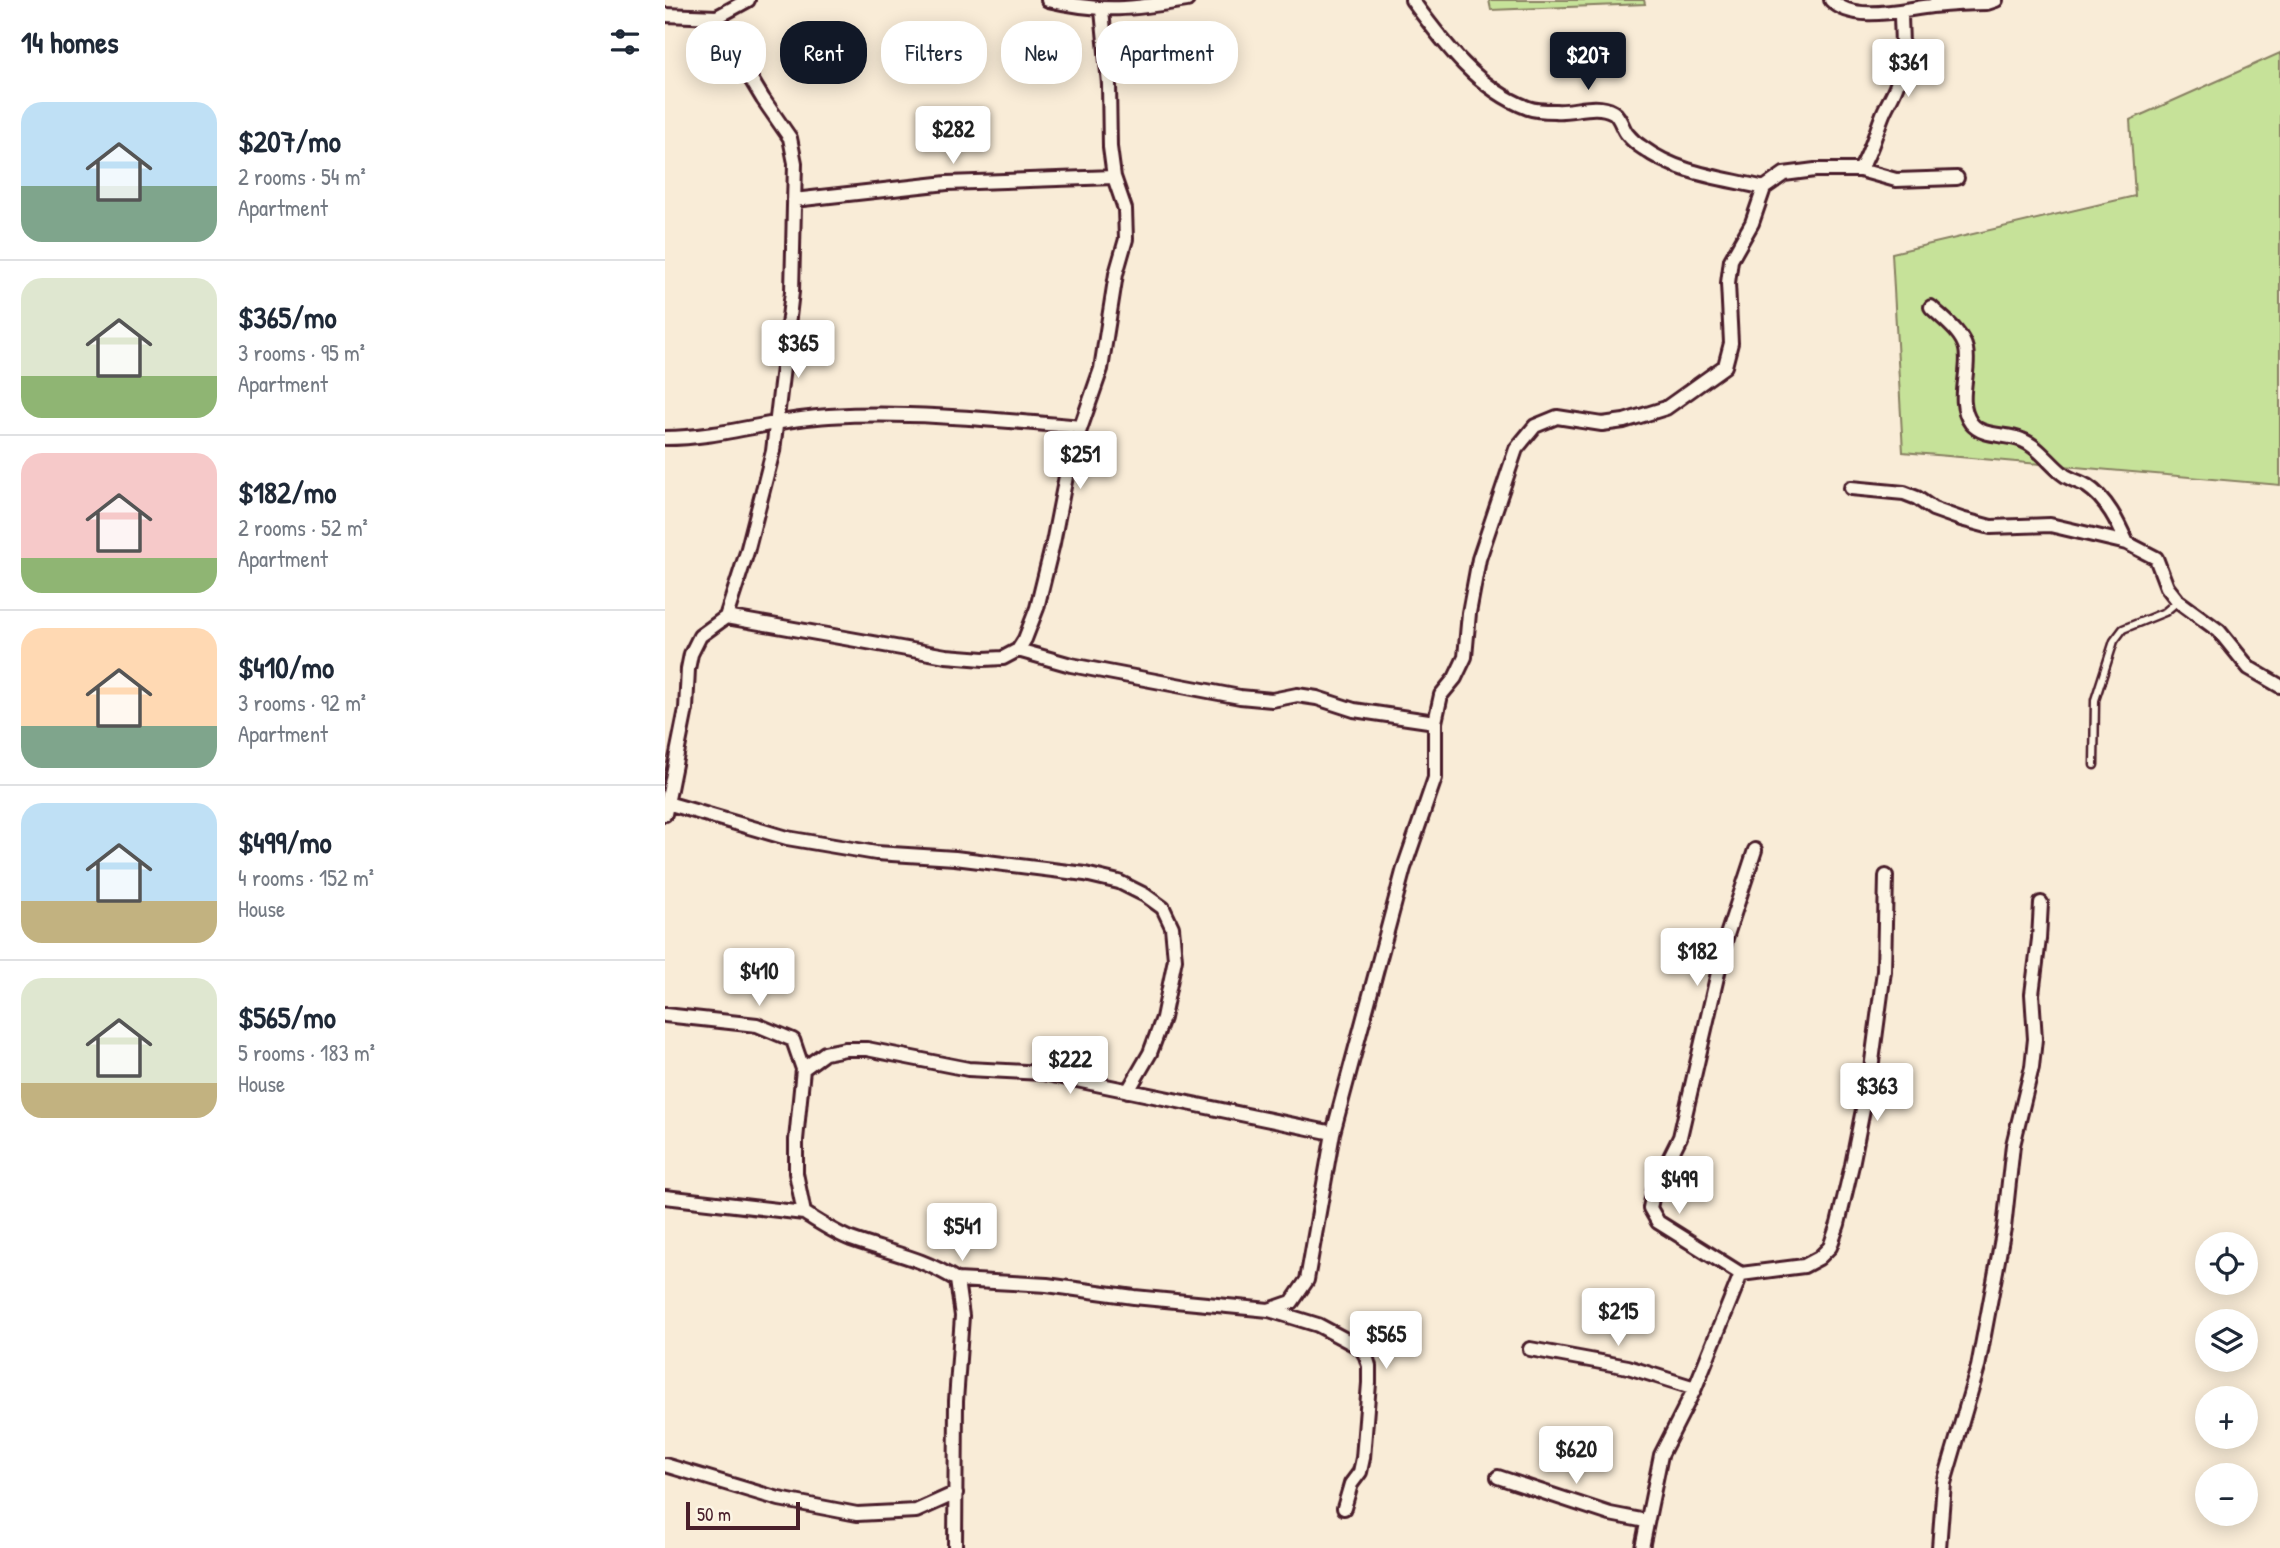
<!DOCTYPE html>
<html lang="en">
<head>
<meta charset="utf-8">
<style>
  body { margin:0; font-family:"Patrick Hand",sans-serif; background:#f2f2f3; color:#1f2937; height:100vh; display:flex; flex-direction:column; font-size:26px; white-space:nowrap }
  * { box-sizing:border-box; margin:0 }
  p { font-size:23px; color:#747a83 }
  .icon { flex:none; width:38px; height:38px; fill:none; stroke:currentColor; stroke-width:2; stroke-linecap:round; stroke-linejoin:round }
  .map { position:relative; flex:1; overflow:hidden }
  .panel { display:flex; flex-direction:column; background:#fff; width:665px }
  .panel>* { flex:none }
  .top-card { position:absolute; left:21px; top:21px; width:665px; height:63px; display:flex; gap:14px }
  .buttons { position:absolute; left:1530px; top:1232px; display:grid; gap:14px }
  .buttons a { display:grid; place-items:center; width:63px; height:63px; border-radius:50%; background:#fff; box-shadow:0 4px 18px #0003; font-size:35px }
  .scale { position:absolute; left:21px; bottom:18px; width:114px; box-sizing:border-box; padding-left:7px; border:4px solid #4a1f2b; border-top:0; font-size:19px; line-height:24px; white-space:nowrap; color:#4a1f2b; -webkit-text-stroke:5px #fcf5e5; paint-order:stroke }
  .price { position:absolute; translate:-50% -60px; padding:0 16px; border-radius:7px; background:#fff; color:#222; font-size:23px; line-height:46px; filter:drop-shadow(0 2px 4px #0008) }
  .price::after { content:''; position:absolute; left:50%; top:42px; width:21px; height:16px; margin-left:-10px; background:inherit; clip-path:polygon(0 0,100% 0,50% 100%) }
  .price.selected { background:#111827; color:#fff }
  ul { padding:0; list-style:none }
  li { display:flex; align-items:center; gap:21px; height:175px; padding:0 21px }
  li+li { border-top:2px solid #e0e1e3 }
  li span { display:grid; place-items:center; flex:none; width:196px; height:140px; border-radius:21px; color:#555 }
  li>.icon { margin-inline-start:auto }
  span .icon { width:84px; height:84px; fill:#fffc; stroke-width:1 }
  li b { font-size:30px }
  h2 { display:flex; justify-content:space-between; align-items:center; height:84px; padding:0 21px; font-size:30px }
  .tag { padding:0 24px; border-radius:28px; background:#fff; box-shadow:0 4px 18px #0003; font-size:24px; line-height:63px }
  .tag.selected { background:#111827; color:#fff }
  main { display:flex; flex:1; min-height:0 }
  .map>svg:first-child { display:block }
</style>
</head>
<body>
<main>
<section class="panel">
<h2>14 homes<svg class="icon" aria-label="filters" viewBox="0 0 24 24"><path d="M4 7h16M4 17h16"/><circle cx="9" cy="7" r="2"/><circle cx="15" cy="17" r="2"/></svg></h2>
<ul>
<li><span style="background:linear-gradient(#bfe0f5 60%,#7fa58c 0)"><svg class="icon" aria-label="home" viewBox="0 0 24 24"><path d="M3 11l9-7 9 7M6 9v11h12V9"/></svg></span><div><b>$207/mo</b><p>2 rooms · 54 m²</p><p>Apartment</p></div></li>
<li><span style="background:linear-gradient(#dfe7d0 70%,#8fb573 0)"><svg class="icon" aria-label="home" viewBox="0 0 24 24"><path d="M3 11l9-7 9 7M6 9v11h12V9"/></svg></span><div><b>$365/mo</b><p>3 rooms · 95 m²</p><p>Apartment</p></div></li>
<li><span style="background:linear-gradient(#f6c9c9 75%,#8fb573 0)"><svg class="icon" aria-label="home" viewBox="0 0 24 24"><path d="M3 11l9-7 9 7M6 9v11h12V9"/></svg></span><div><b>$182/mo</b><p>2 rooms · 52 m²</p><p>Apartment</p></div></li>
<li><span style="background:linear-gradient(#ffd9b3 70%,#7fa58c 0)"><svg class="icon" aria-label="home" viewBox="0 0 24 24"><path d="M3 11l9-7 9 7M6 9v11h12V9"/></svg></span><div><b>$410/mo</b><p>3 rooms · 92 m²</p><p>Apartment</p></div></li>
<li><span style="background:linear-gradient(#bfe0f5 70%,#c2b280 0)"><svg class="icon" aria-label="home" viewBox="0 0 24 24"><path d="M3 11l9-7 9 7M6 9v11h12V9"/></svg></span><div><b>$499/mo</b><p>4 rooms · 152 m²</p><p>House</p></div></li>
<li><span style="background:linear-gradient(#dfe7d0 75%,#c2b280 0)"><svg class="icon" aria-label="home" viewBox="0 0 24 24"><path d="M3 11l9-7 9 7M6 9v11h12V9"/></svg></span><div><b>$565/mo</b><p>5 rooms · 183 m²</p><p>House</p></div></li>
</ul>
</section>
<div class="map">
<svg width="1615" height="1548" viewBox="0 0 1615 1548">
  <rect width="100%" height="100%" fill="#f9ecd7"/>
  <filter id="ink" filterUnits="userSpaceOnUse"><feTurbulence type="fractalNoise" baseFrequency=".0143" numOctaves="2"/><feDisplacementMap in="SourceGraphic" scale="14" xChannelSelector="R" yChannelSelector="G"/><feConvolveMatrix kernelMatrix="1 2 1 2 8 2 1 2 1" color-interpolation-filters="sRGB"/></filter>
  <g filter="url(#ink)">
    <path fill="#c6e299" stroke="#888062" stroke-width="2" d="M824,0H979L980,4L826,10Z
      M1615,53V485L1238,452L1227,253L1470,196L1465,120Z"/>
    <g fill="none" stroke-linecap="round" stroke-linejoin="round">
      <defs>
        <path id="lane" d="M1429,765L1430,700L1449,641L1458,629L1500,612L1513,601"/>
        <path id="street" d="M383,0C437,13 469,9 522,0
          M747,0C778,42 812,89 863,108C871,111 881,111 890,111C908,113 930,102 948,112C955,116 957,128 962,134C966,139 973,145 978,148C1013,174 1059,178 1099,188
          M1166,0C1190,24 1238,9 1267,6C1286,4 1304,3 1322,3L1331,0
          M0,15L52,17L60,36L98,99L125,138L130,163L127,292L108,451L82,552L61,617L35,636L26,654L23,669L21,709L0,814
          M52,17L83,0
          M1195,170C1206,152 1210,134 1218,114C1222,104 1229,94 1232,84C1240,63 1236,35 1236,12
          M129,200L282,183L449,177
          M1266,307C1278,319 1297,332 1301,349C1306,372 1290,401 1306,423C1318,438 1341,433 1357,440C1373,446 1384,463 1398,474C1405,480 1414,481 1422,486C1442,499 1453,523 1462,543
          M0,438C56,438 109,419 164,416C248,411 332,420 416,427
          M1186,488L1239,493L1252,498L1268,509L1296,519L1326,527L1385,525L1462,543L1491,558L1502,587L1513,601L1554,631L1584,668L1615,686
          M61,617L281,656L319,659L338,658L353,650L360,639L372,608L388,543L404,461L436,369L451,274L461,239L460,209L449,177L445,147L444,84L437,10
          M353,650L406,665L575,697L607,700L632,695L652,698L689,710L770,722
          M2,803L122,838L211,853L290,858L420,874L454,882L480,895L498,908L507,927L510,959L498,1018L485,1053L463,1091
          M1090,850L1061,938L1015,1137L989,1189L985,1208L993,1222L1076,1274L1139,1266L1154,1258L1165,1247L1173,1224L1187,1165L1206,1069L1219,971L1221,876
          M0,1015L92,1025L128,1040L138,1069L131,1140V1173L139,1213C154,1222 170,1233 186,1239C225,1253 256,1257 292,1280L297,1316L291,1401L290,1548
          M138,1069L160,1053L180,1049H202L303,1069L378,1073L668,1133
          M0,1197L139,1213
          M292,1280L382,1285L469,1297L604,1310L627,1302L642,1280L668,1133L739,868L770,778V722L776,695L790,678L800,657L804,613L814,559L851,449L870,426L892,417L937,424L959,421L1001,408L1060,366L1066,343L1063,283L1066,260L1087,223L1099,188L1119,174L1150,170H1195L1231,180L1292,178
          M604,1310L653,1325L696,1348L701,1356L704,1366V1383L698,1458L695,1472L686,1484L679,1508
          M865,1349L963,1367L1030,1388
          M0,1465L114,1499L192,1514L251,1511L291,1493
          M833,1477L945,1514L981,1521
          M977,1548L996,1455L1030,1388L1076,1274
          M1274,1548L1279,1483L1313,1367L1339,1228L1348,1145L1367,1067L1370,1039L1367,994L1374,939L1376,903"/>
      </defs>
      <use href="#lane" stroke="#4a1f2b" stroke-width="11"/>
      <use href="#street" stroke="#4a1f2b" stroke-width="18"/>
      <use href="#lane" stroke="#fcf5e5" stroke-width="6"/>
      <use href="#street" stroke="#fcf5e5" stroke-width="12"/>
    </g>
  </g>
</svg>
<div class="buttons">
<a><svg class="icon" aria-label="locate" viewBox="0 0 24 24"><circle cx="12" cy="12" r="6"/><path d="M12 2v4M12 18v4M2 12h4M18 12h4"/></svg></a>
<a><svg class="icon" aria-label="layers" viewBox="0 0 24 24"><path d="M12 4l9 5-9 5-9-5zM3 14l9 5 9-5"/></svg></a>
<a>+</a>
<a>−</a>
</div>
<div class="scale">50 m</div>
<b class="price selected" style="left:923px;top:92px">$207</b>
<b class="price" style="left:1243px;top:99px">$361</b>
<b class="price" style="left:288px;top:166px">$282</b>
<b class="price" style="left:133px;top:380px">$365</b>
<b class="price" style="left:415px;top:491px">$251</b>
<b class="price" style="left:1032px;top:988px">$182</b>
<b class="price" style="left:94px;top:1008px">$410</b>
<b class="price" style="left:405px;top:1096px">$222</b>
<b class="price" style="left:1212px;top:1123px">$363</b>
<b class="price" style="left:1014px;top:1216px">$499</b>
<b class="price" style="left:297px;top:1263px">$541</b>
<b class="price" style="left:953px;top:1348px">$215</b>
<b class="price" style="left:721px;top:1371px">$565</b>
<b class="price" style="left:911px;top:1486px">$620</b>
<div class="top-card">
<a class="tag">Buy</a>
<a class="tag selected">Rent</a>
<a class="tag">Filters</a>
<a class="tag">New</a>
<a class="tag">Apartment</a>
</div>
</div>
</main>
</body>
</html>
